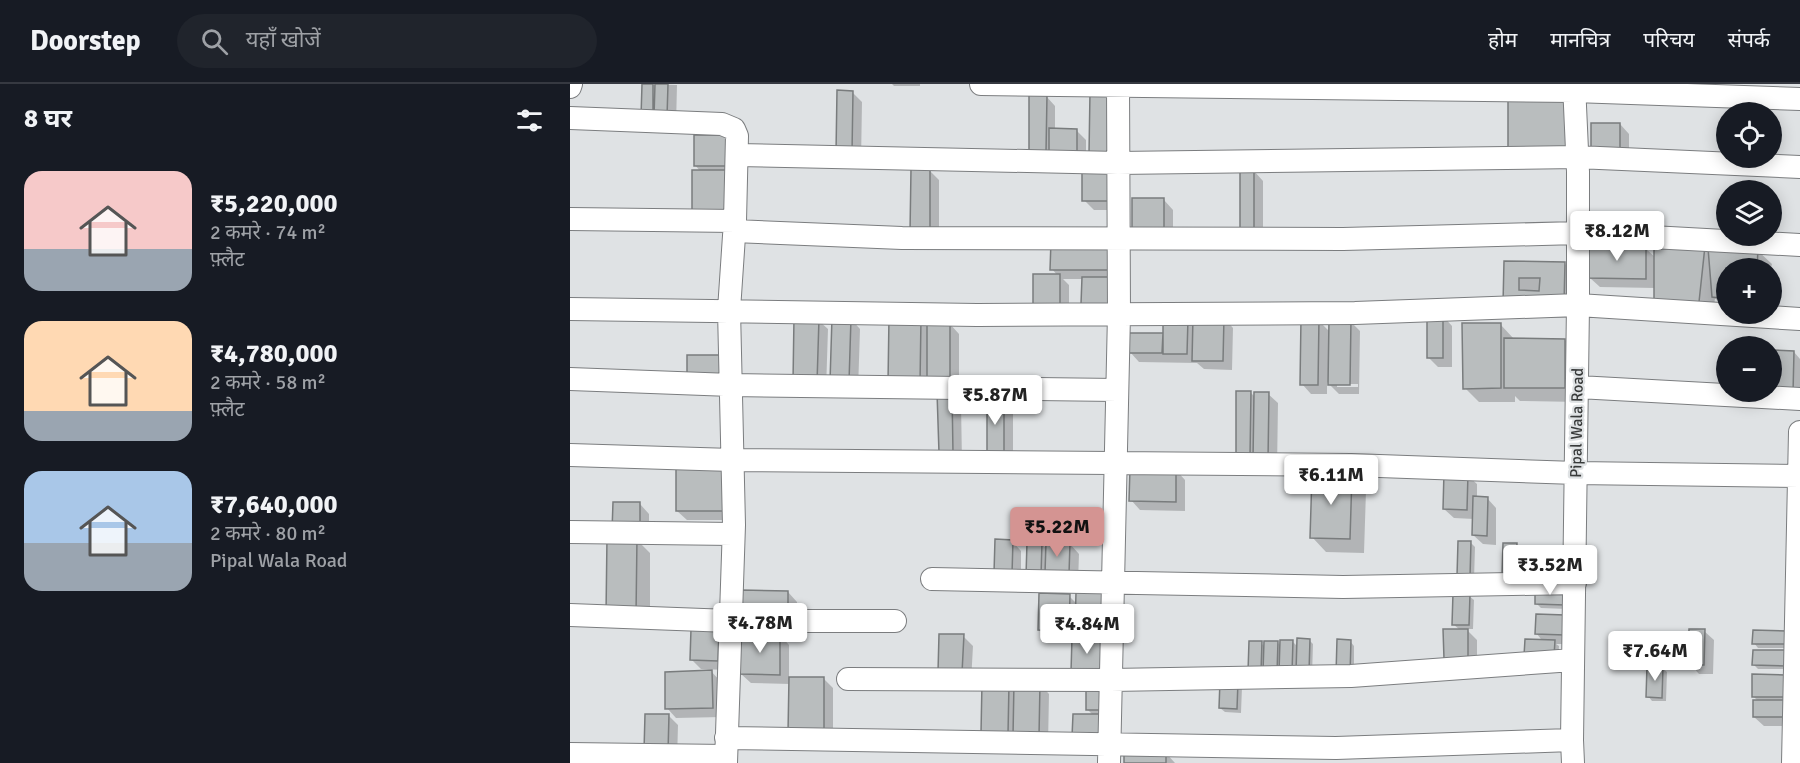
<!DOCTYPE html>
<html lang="hi">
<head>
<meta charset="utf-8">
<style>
  body { margin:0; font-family:Signika,"Noto Sans Devanagari",sans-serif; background:#20242c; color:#f1f3f6; height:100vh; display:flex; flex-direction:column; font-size:22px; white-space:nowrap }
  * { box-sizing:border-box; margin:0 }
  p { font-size:20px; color:#9ea1a6 }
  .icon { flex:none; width:33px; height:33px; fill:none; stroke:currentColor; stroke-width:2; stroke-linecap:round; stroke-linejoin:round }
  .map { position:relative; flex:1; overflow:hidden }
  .drawer { display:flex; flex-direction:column; background:#171b24; width:570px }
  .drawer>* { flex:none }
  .buttons { position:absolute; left:1146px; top:18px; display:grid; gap:12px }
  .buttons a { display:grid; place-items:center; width:66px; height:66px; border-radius:50%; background:#171b24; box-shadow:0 3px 15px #0003; font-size:30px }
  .price { position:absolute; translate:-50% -51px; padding:0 14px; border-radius:6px; background:#fff; color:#222; font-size:20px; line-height:39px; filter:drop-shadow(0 2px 3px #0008) }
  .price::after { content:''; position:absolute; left:50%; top:36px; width:18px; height:14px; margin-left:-9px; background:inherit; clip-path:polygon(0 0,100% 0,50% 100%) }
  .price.current { background:#d49492; color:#111 }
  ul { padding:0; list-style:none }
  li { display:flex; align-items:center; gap:18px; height:150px; padding:0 24px }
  li span { display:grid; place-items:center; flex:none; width:168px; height:120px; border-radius:18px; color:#555 }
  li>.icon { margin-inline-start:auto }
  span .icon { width:72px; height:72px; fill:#fffc; stroke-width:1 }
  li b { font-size:26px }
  h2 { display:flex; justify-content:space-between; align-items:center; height:72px; padding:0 24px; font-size:26px }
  header { display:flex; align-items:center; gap:36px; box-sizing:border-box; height:84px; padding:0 30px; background:#171b24; border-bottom:2px solid #363941 }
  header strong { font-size:28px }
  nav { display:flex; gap:33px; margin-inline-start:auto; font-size:21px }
  .search { width:420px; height:54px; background:#20242c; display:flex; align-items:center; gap:15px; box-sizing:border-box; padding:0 21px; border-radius:33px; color:#9ea1a6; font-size:22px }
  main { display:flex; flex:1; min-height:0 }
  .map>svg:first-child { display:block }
</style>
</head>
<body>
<header>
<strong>Doorstep</strong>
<div class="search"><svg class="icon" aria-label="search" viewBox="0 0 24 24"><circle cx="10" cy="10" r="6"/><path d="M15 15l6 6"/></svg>यहाँ खोजें</div>
<nav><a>होम</a><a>मानचित्र</a><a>परिचय</a><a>संपर्क</a></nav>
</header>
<main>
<section class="drawer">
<h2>8 घर<svg class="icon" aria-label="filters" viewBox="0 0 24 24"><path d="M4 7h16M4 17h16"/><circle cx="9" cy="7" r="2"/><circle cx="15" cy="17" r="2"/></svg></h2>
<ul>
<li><span style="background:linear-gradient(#f6c9c9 65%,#9aa5b1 0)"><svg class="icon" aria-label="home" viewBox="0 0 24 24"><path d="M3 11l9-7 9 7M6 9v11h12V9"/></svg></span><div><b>₹5,220,000</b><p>2 कमरे · 74 m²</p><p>फ़्लैट</p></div></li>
<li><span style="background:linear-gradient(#ffd9b3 75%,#9aa5b1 0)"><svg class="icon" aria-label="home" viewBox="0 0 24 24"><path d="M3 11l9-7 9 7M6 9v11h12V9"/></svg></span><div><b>₹4,780,000</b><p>2 कमरे · 58 m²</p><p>फ़्लैट</p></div></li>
<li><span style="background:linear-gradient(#a9c7e8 60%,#9aa5b1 0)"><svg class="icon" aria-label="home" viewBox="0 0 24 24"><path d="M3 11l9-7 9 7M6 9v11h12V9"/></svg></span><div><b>₹7,640,000</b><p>2 कमरे · 80 m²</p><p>Pipal Wala Road</p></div></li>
</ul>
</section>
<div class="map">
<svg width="1230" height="679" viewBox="0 0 1230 679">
  <rect width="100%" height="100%" fill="#dfe2e4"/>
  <path fill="#0003" fill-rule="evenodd" d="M73,0L107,1L106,42L73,32Z
    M322,0H350V2H324Z
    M282,8L292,18L291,78H277Z
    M476,12L485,22V46H506L516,56V77H470Z
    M1023,40H1050L1059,50V80Z
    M158,53L172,138L125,81Z
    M360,87L369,96V158H351Z
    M514,87L550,126H524L514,116Z
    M684,87L693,97V159H681Z
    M594,116L603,126V156L573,155Z
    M538,159L547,195H493L499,201V230L474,229L488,192L482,185Z
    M1075,164L1086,174L1135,164L1140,170L1187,166L1202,180L1201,184H1156V225L1145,214L1143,232L1085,204L1030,203L1020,194Z
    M935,178L994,179L1008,193V234L949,233Z
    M873,232L882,242V283H868L858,273Z
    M654,234L663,244L662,286L634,285L627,279L569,278L560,268V251H594V235Z
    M281,235L290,245L288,307H271Z
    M350,235L359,244L380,240L389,250V307L329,308Z
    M248,236L258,245L256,307H234Z
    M748,236L760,248L780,237L790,247L789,310H769L757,298V310H741L732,300ZM767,300H788V303H767Z
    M930,240L944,255L995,256L1009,270V318L950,317L945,312V318H909L895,304Z
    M1202,267L1224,268L1230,275V318L1202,308Z
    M379,307L391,319L392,378H380Z
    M680,308L685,313L698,310L708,319L707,385L677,382Z
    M434,312L443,322V382H428Z
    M152,383L162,436H117L107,427Z
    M606,386L615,396V427L570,426L561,416Z
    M897,391L907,400V414H917L926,424V461L913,460L903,451L904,435L884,434L874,425Z
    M781,392L796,407L794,469L756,468L742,453Z
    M70,420L79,430V456H67L80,469V544H52L38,530Z
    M442,457L451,467V499L436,498Z
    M901,459L905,463L904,496H893Z
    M472,460L477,465L500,460L509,470L508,499L457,491Z
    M947,461L951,465L950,496H938Z
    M995,507L998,525L971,524L966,519Z
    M218,508L227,518V537H182Z
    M499,512L507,520L540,556L479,555L470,545ZM508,548L515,555H508Z
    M899,512L904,516L903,545H896L907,556V584H885L890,546L883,540Z
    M995,533L1004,560H986L989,562L988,577L967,550Z
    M1134,547L1144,556L1143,590H1129L1120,580Z
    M148,548L158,557L157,586L131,585L122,576Z
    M1216,548L1220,564H1188L1184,559Z
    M210,551L219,561V595H254L263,604V658L220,600L181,599L171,590Z
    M393,552L403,562L401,598L369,587Z
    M739,556L743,560L742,592H684L691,559L695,563L708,559L711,562L723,558L728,563Z
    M780,557L784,562V594H772Z
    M1216,568L1220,585H1188L1184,581Z
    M1092,584L1097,588L1096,617H1082L1078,612Z
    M140,586L151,598L152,633L106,634L97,624Z
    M1214,592L1225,642H1194L1184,633L1188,617L1183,612Z
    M667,599L672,603L671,629L655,628L650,624Z
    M414,600H470L479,610L478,661L422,658Z
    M518,604L541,641L524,632L517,625Z
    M99,632L108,641L107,677L85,676Z
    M595,668L605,679H556Z"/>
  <path fill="#b9bdbe" stroke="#797c7d" stroke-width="1.5" fill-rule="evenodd" d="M72,0H83V33H71Z
    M85,0H98L97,33H84Z
    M267,6L283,7L282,69H266Z
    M520,8H542V70H519Z
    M459,11H477L476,68H459Z
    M938,17H998L997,70L938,69Z
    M1021,39H1050V71H1021Z
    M479,44L507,45V68H479Z
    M124,51H158V82H124Z
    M341,85H360V149H340Z
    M512,85H541V117H512Z
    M670,85H684V150H670Z
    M122,86H163V129L122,128Z
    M562,114H594V147L562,146Z
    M481,157H539L538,186H480Z
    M1019,161L1076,162V195L1018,194Z
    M1084,161L1135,162L1129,218L1084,217Z
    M1138,164L1188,165L1187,184H1156V215L1142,213Z
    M934,177L995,178L994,220H933ZM949,194H970L969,207L949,206Z
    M463,190H490V221L463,220Z
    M512,193H540V221L511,220Z
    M857,231H873V274H857Z
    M224,233L249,234L247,299L223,298Z
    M262,233L281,234L279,298H260Z
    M319,233L351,234L350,300L318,299Z
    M593,233L618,234L617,270H593Z
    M623,233H654L653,277H622Z
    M731,234H749L748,301H730Z
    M759,235H781L780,301H758Z
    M357,238L380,239V298H357Z
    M892,239H931V304L893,305Z
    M558,249H593L592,269H558Z
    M934,254L995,255V304H934Z
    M1202,266L1224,267L1223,309L1202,308Z
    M117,271H158V294H117Z
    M666,307H681L680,373H666Z
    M367,308H382L383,369H369Z
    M684,308H699L698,376H683Z
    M417,311H434V373H417Z
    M106,381H153V427H106Z
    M560,384L606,385V418L559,417Z
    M874,388L898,389L897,426L873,425Z
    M742,390L782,391L780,455L740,454Z
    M903,412L918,413L917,452L902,451Z
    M43,418H70V447H42Z
    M37,453H67L66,531H36Z
    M425,455L443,456L442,490L424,489Z
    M888,457H901L900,493L887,492Z
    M457,458H472L471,492H456Z
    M476,458L500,459L499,490L475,489Z
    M933,459H947L946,493L932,492Z
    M965,504L995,505V521L965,520Z
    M171,506L218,507V528H171Z
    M506,508L532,509L531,547L505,546Z
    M469,509L500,510L499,547L468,546Z
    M883,509L900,510L899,541H882Z
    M966,530L995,531V551L965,550Z
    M121,545L149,546L148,577L120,576Z
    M873,545H898V575H874Z
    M1119,545H1135L1134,581H1118Z
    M1183,546L1217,547L1216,560H1182Z
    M170,549L210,550V591L169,590Z
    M369,550H394L392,589L368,588Z
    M502,553L533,554L532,589L501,588Z
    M727,554L740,555L739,588H726Z
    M767,555L781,556L780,590H766Z
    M955,555L985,556L984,573L954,572Z
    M710,556H723L722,589L709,588Z
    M679,557H692L691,588H678Z
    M694,557H708L707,589L693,588Z
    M1183,566H1217L1216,582L1182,581Z
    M1077,582H1093L1092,614L1076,613Z
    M142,586L143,624L95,625V588Z
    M1182,590L1215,591V613H1182Z
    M219,593H254V649H218Z
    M650,597H668L667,625L649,624Z
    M412,598L439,599L438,650L411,649Z
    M444,598L470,599L469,652H443Z
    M516,603H532L531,626H516Z
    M1183,616H1216V633H1183Z
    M75,630H99L98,668L74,667Z
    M503,630H532L531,654L502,653Z
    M554,666H596V679H554Z"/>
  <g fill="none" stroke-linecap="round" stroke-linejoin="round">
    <defs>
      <path id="minor" d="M411,0L1004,7L1230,15
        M0,3L1,0
        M0,34L152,40L164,45L167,52L165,137L159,226L164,441L156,679
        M167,71L548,79L1007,73L1230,83
        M0,135L165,137
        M164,147L332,154L773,155L1008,149L1230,161
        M0,225L407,231L785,229L1008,221L1230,235
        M0,295L161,301L547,306
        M1008,303L1230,315
        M0,371L162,376L781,381L1006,389L1229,392
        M0,448L163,450
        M362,495L773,503L1005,499
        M0,531L160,537H325
        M278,595L541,596L781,592L1003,576
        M156,654L766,664L1002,656
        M0,670L156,672
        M539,679L549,230L548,0
        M1003,679L1002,656L1008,221V88L1004,0
        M1223,679L1230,348"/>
    </defs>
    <use href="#minor" stroke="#7b7d7f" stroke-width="24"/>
    <use href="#minor" stroke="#fff" stroke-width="22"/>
  </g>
  <g text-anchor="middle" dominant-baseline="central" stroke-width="4.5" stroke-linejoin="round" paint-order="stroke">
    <g font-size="16" fill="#383a3a" stroke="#dfe2e4">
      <text transform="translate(1007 339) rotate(-89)">Pipal Wala Road</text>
    </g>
  </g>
</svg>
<div class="buttons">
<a><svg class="icon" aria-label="locate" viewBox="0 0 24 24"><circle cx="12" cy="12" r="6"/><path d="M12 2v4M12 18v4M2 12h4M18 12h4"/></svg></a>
<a><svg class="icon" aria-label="layers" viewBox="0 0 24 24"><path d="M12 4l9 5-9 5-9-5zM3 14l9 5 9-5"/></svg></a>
<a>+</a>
<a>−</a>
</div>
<b class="price" style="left:1047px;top:178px">₹8.12M</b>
<b class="price" style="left:425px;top:342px">₹5.87M</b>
<b class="price" style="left:761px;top:422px">₹6.11M</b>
<b class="price current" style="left:487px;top:474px">₹5.22M</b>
<b class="price" style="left:980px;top:512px">₹3.52M</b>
<b class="price" style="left:190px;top:570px">₹4.78M</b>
<b class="price" style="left:517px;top:571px">₹4.84M</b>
<b class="price" style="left:1085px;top:598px">₹7.64M</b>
</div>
</main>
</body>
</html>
